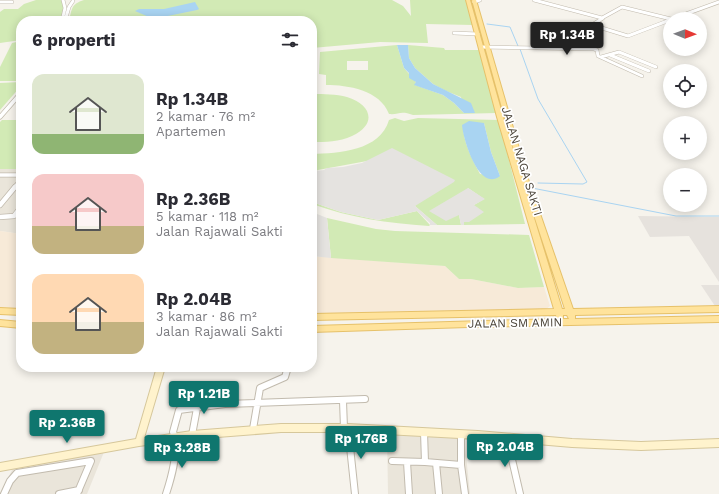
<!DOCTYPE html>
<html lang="id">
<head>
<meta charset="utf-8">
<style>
  body { margin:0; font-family:"Work Sans",sans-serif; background:#f7f7f7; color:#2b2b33; height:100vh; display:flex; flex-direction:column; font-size:15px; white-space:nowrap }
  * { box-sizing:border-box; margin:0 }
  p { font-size:13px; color:#7c7c81 }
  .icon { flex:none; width:22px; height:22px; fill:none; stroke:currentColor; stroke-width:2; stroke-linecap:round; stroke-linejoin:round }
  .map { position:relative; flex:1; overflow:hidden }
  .sheet { position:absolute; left:16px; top:16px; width:301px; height:356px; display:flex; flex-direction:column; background:#fff; border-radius:16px; box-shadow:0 2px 10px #0003 }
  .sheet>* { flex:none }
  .needle { width:26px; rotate:91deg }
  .controls { position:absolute; left:663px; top:12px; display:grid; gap:8px }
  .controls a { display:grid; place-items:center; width:44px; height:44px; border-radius:50%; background:#fff; box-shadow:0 2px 10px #0003; font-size:20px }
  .price { position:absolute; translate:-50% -34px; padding:0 9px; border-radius:4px; background:#0f766e; color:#fff; font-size:13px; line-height:26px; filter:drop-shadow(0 1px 2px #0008) }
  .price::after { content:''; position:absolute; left:50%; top:24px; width:12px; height:9px; margin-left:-6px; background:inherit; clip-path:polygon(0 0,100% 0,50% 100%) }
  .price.current { background:#222; color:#fff }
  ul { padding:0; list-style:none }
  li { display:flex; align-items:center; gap:12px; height:100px; padding:0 16px }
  li span { display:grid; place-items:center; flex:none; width:112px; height:80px; border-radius:12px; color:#555 }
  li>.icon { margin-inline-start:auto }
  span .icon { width:48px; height:48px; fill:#fffc; stroke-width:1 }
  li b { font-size:17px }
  h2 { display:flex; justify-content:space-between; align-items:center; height:48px; padding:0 16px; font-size:17px }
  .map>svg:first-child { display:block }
</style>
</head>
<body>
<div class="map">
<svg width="719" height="494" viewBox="0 0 719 494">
  <rect width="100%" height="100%" fill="#f6f3ec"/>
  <path fill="#eae5da" d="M0,169H21V234L0,231Z
    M387,432L464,436L470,494H388Z
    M104,452L87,494H0L13,468Z"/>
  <path fill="#f7ead8" d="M0,231L21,234V310L0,309Z
    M312,256L445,266L459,279H471L518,288L544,287L550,306L545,310L312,315Z"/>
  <path fill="#e6e2dd" d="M638,216L719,217V282L689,236L650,237Z
    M701,285H719V306H715Z"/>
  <path fill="#d2eab5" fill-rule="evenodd" d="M36,0H62L64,8L60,21H21V40L0,43V12L4,9H18L24,4Z
    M84,0H392L403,6L411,16L410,0H466L473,25L426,24L428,43L380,42L312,48V21H69C72,9 71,4 84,0Z
    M21,41V81H0V67L12,43Z
    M397,45L404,68L416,82L415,85L443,95L454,103L464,113L461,97L446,91L433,84L415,68L409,58L408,45L444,48L445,50H480L497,113L413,115C400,110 399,115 389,114C380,90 348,85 326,85V75L319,74L320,52ZM347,61H368V70H347Z
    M21,82V86L0,110V83Z
    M312,92L313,94C324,94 336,94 347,97C371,104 378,124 352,136C339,142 326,142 312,142Z
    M395,118L404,121L418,118L499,120L525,224L464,225V222L474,205L484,199L468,188L459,215L461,225H437L415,206L416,204L367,161L318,170L316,171L312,181V154C339,153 380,151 389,120ZM484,123L491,152L500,176L480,174C472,159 463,142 463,125Z
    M2,120H21V169H0V122Z
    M312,202L341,212L378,220L417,211L430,225L429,226C387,223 351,218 312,204Z
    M327,218L376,229L395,231L529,235L544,287L518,288L471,279H459L445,266L331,258Z"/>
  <path fill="#e5e3e0" d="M392,148L455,180L454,182L415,206L437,225H430V223L417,211L378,220L341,212L312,202V181L316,171L324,170L327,168L343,167L362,163Z
    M468,188L485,199L474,205L484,212L469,222H464V225H461L459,215L446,221L429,211Z
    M312,212L327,218L331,258L312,256Z"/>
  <path fill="#a9d4f2" d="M195,2L199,9L197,10L153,19L148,18L149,17L135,11L139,9H164Z
    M397,45H408L409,58L415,68L433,84L471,103L475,113H464L454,103L443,95L414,85L416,82L409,78V73L404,68Z
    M469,121L484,123L491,152L500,176C479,193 463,139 462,125Z"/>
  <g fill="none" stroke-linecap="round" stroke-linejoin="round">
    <path stroke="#a9d4f2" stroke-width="1" d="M487,24L510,27L518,46
      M520,49L538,99L587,182L583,184L538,183
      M532,188L676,216H719"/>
    <defs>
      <path id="street-far3" d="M534,0L602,18L622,7L671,19
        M0,2H12
        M474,2L480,0
        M603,18L592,25L628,36L670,20
        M672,19L719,2
        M62,21L65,8L63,0
        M65,21L69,7L73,1
        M242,21L250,18
        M454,33L478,34
        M482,47L594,49L597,50L598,56L642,76
        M610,55L649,71
        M601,57L619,52L656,67"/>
      <path id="street-far2" d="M0,117L21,93
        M0,175H21
        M14,188L21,180"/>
      <path id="street-far1" d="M0,205L15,187
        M0,217L14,216L21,207"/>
      <path id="street" d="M343,401L344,428
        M348,428L355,494
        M253,429L260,388L285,377L288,367
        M424,432L425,462L461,465L465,494
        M461,434V465
        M192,435L200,392
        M507,438L520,494
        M392,461L425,462
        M407,462L409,494
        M436,463L439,494
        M4,494L10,481L17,473L91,461L77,494
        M59,494L79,490
        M166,494C171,479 180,447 173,432L179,410L225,404L365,399"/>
      <path id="secondary" d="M157,367H165L144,438L192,431L281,424H348L478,431L572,439L641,442L719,439V447L641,450L572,447L478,439L348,432H281L192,439L139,446L0,471V463L136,439Z"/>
      <path id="primary" d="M466,0H470L503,117L562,309H565L521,176L472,0H476L527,176L573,309L719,306V312L575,315V319L719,316V322L468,327L312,332V326L557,319L556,315L312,320V314L554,309L497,117ZM563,315H567L569,319H563Z
        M0,308L21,309V315L0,314Z
        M0,320L21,322V328L0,326Z"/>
    </defs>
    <use href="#street-far3" stroke="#c2bbae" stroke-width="4"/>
    <use href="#street-far2" stroke="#c2bbae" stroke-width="5"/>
    <use href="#street-far1" stroke="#c2bbae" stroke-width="6"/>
    <use href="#street" stroke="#c2bbae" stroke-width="8"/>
    <use href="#secondary" stroke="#d6c79b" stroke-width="2"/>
    <use href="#primary" stroke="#e6c16a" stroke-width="2"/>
    <use href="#street-far3" stroke="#fff" stroke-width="3"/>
    <use href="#street-far2" stroke="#fff" stroke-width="3.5"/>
    <use href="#street-far1" stroke="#fff" stroke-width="4.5"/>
    <use href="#street" stroke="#fff" stroke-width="6"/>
    <use href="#secondary" fill="#fff3cd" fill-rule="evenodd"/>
    <use href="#primary" fill="#ffe39c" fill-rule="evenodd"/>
  </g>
  <g text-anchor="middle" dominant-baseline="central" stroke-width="3.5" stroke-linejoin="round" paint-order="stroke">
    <g font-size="12" fill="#4b4439" stroke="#fff">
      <text transform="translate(522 161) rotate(73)">JALAN NAGA SAKTI</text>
      <text transform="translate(515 323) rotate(-1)">JALAN SM AMIN</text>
    </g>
  </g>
</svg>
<div class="controls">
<a><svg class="needle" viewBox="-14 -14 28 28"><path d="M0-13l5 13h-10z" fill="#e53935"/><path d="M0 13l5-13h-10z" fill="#7c7c81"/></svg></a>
<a><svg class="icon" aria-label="locate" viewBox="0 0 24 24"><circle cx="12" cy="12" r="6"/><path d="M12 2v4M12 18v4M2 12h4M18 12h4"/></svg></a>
<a>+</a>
<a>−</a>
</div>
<b class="price current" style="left:567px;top:56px">Rp 1.34B</b>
<b class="price" style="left:204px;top:415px">Rp 1.21B</b>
<b class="price" style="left:67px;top:444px">Rp 2.36B</b>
<b class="price" style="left:361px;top:460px">Rp 1.76B</b>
<b class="price" style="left:505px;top:468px">Rp 2.04B</b>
<b class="price" style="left:182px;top:469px">Rp 3.28B</b>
<section class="sheet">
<h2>6 properti<svg class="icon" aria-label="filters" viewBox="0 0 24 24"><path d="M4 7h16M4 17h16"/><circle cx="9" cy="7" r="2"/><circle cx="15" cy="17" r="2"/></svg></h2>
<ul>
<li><span style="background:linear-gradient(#dfe7d0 75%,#8fb573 0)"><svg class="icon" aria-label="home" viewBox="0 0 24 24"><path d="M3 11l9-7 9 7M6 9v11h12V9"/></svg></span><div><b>Rp 1.34B</b><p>2 kamar · 76 m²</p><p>Apartemen</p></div></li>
<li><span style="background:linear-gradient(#f6c9c9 65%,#c2b280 0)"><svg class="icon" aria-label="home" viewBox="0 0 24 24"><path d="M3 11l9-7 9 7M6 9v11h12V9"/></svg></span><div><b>Rp 2.36B</b><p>5 kamar · 118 m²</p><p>Jalan Rajawali Sakti</p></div></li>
<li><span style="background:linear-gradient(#ffd9b3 60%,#c2b280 0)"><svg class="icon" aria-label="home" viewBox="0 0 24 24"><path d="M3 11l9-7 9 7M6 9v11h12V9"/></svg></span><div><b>Rp 2.04B</b><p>3 kamar · 86 m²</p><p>Jalan Rajawali Sakti</p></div></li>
</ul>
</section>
</div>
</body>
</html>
